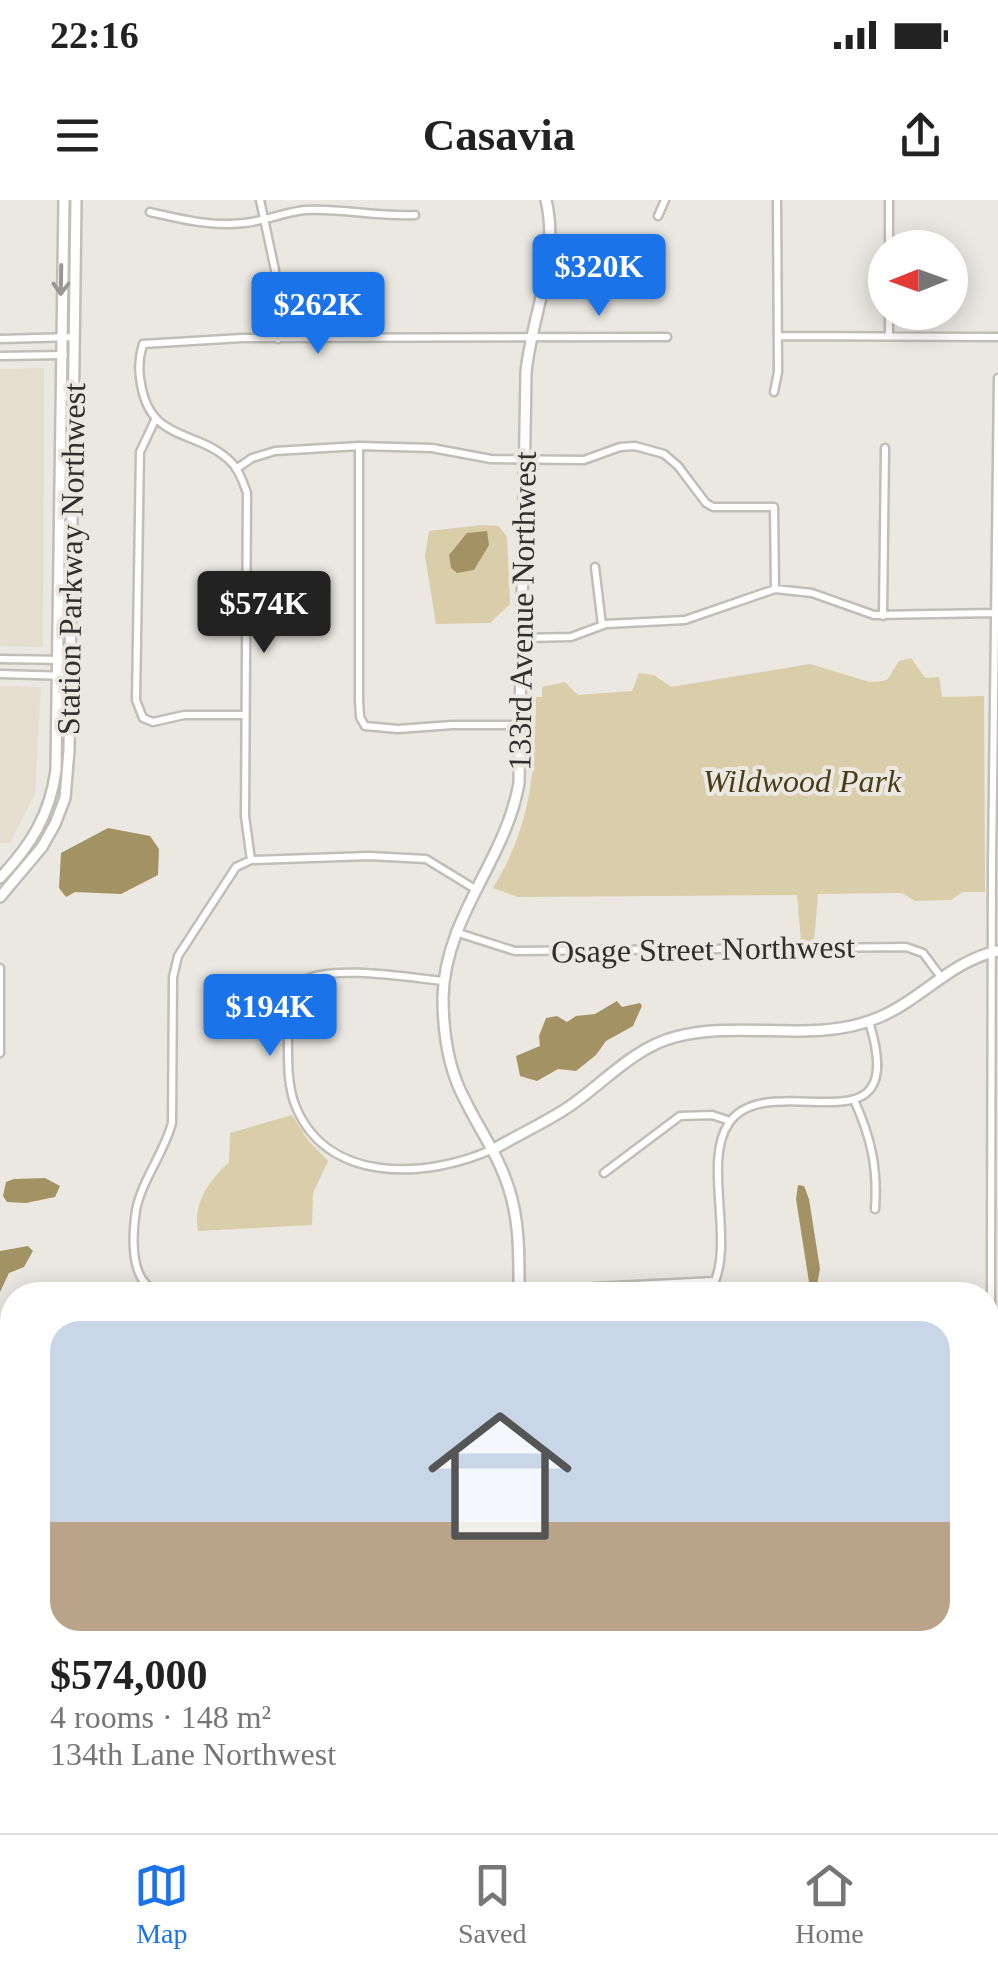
<!DOCTYPE html>
<html lang="en">
<head>
<meta charset="utf-8">
<style>
  body { margin:0; font-family:Georgia,serif; background:#f6f6f6; color:#222; height:100vh; display:flex; flex-direction:column; font-size:38px; white-space:nowrap }
  * { box-sizing:border-box; margin:0 }
  p { font-size:32px; color:#767676 }
  .icon { flex:none; width:55px; height:55px; fill:none; stroke:currentColor; stroke-width:2; stroke-linecap:round; stroke-linejoin:round }
  .map { position:relative; flex:1; overflow:hidden }
  .sheet { position:absolute; left:0px; top:1082px; width:1000px; height:552px; display:flex; flex-direction:column; background:#fff; border-radius:40px 40px 0 0; box-shadow:0 5px 25px #0003 }
  .sheet>* { flex:none }
  .needle { width:65px; rotate:269deg }
  .controls { position:absolute; left:868px; top:30px; display:grid; gap:20px }
  .controls a { display:grid; place-items:center; width:100px; height:100px; border-radius:50%; background:#fff; box-shadow:0 5px 25px #0003; font-size:50px }
  .price { position:absolute; translate:-50% -85px; padding:0 22px; border-radius:10px; background:#1a73e8; color:#fff; font-size:32px; line-height:65px; filter:drop-shadow(0 2px 5px #0008) }
  .price::after { content:''; position:absolute; left:50%; top:60px; width:30px; height:22px; margin-left:-15px; background:inherit; clip-path:polygon(0 0,100% 0,50% 100%) }
  .price.current { background:#222; color:#fff }
  ul { padding:0; list-style:none }
  li { display:grid; align-content:center; gap:20px; height:530px; padding:0 50px }
  li span { display:grid; place-items:center; height:310px; border-radius:30px; color:#555 }
  li>.icon { margin-inline-start:auto }
  span .icon { width:180px; height:180px; fill:#fffc; stroke-width:1 }
  li b { font-size:42px }
  .status { display:flex; justify-content:space-between; align-items:center; height:70px; padding:0 50px; background:#fff; direction:ltr }
  .status svg { height:28px; fill:currentColor }
  header { display:flex; justify-content:space-between; align-items:center; height:130px; padding:0 50px; background:#fff; font-size:45px; font-weight:600 }
  .menu { display:flex; justify-content:space-around; align-items:center; height:140px; border-top:2px solid #e0e0e0; background:#fff; font-size:28px; color:#767676 }
  .menu a { display:grid; justify-items:center; gap:5px }
  .menu .current { color:#1a73e8 }
  .map>svg:first-child { display:block }
</style>
</head>
<body>
<div class="status"><b>22:16</b><svg viewBox="0 0 49 12"><path d="M0 12V9h3v3zM5 12V6h3v6zM10 12V3h3v9zM15 12V0h3v12zM26 1h20v11H26zM47 4h2v5h-2z"/></svg></div>
<header><svg class="icon" aria-label="menu" viewBox="0 0 24 24"><path d="M4 6h16M4 12h16M4 18h16"/></svg>Casavia<svg class="icon" aria-label="share" viewBox="0 0 24 24"><path d="M12 15V3M7 8l5-5 5 5M5 13v7h14v-7"/></svg></header>
<div class="map">
<svg width="998" height="1633" viewBox="0 0 998 1633">
  <rect width="100%" height="100%" fill="#eae8e1"/>
  <path fill="#e3decf" d="M44,168L43,447L0,446V169Z
    M0,486L41,487L35,594L10,643H0Z
    M0,1165L12,1166V1410L0,1411Z"/>
  <path fill="#dacdaa" d="M482,325L499,326L507,337L510,404L490,423L436,424L425,356L429,331Z
    M911,458L925,478L939,477L942,497L984,496L985,692H962L951,700L915,701L902,693L818,694L814,742H801L797,695L518,697L493,688C532,624 535,570 536,497H542V487L565,482L578,495L632,491L639,473L654,475L671,487L810,464L870,482L883,481L888,479L899,461Z
    M292,915L307,939L328,961L313,993L312,1025L198,1031C193,1002 209,981 229,962L230,933Z
    M0,1518H12V1608L0,1605Z
    M191,1622L222,1623L248,1633H188Z"/>
  <path fill="#a39264" d="M487,331L489,345L474,370L457,373L451,368L449,355L467,333Z
    M108,628L150,636L159,649L158,675L121,694L75,692L66,697L59,688L61,653Z
    M617,801L622,807L640,803L642,806L633,826L606,841L596,855L576,871L558,869L537,881L520,876L516,856L540,846L539,836L546,818L557,816L567,822L576,816L595,814Z
    M45,978L60,986L55,997L26,1003L7,1002L3,996L6,982L14,979Z
    M798,985L804,986L809,999L820,1069L815,1095H803L809,1082L796,999Z
    M28,1046L33,1051L24,1067L9,1073L0,1092V1051Z
    M0,1149L12,1258L0,1215Z"/>
  <g fill="none" stroke-linecap="round" stroke-linejoin="round">
    <defs>
      <path id="street" d="M260,0L275,70L278,139
        M889,0V48
        M150,12C181,19 212,27 244,23C265,21 285,12 305,10C342,8 378,17 415,15
        M658,16L665,0
        M889,112V136
        M778,136L998,137
        M0,139L74,137
        M0,156L64,155
        M774,192L778,172L777,0
        M155,220L140,252L136,500L143,518L153,522L184,515H245
        M359,246V500L360,517L365,526L398,529L452,525H520
        M236,269L252,258L275,251L359,246L432,248L491,259L584,260L620,247L635,246L664,254L678,266L706,303L713,307H774L775,389
        M595,367L602,425
        M883,416L885,248
        M523,438L571,437L606,424L685,420L775,389L812,393L874,415L994,413
        M0,459L68,460
        M0,474L68,476
        M251,660L245,616L247,293C243,282 240,272 233,264C200,228 151,245 141,184C138,170 139,157 143,144L242,138L667,137
        M455,732L515,751L906,747L923,753L941,777
        M0,768V853
        M444,781C412,778 334,765 307,779C286,790 288,814 288,834C288,856 287,881 294,902C324,985 427,979 493,949
        M854,900C871,937 878,968 875,1009
        M604,973L680,916L712,915L730,921
        M440,1095L418,1090L176,1094C166,1092 154,1092 147,1085C130,1069 133,1031 136,1010C142,980 164,953 172,923L173,777L178,756L236,667L251,660L369,656L426,659L475,689
        M594,1095V1087L715,1081C733,1036 703,960 729,923C769,864 913,960 869,822
        M0,1268L12,1277
        M342,1622V1633
        M459,1622V1633
        M577,1622L578,1633
        M698,1622L734,1633
        M129,1633V1622
        M745,1633L753,1622
        M994,1633L990,1469L992,665L998,178"/>
      <path id="secondary" d="M0,678C31,645 50,615 56,570L64,0
        M0,697L42,647L55,624L65,598L69,550L76,0
        M494,949C518,935 544,923 567,908C603,884 633,848 675,837C738,820 812,843 872,820C918,804 949,761 998,751
        M519,1095C519,1059 520,1023 509,989C499,956 480,931 465,900C448,869 443,832 443,797C445,716 506,660 519,583L526,172C532,113 560,60 546,0
        M0,1499L12,1498
        M850,1622L887,1633"/>
    </defs>
    <use href="#street" stroke="#c0beb7" stroke-width="11"/>
    <use href="#secondary" stroke="#c0beb7" stroke-width="14"/>
    <use href="#street" stroke="#fff" stroke-width="6"/>
    <use href="#secondary" stroke="#fff" stroke-width="9"/>
  </g>
  <defs><path id="oneway-shaft" d="M-6 0H5M1.5-3L5.5 0L1.5 3" fill="none" stroke-width="1.6" stroke-linecap="round" stroke-linejoin="round" transform="scale(2.5)"/></defs>
  <use stroke="#989796" href="#oneway-shaft" transform="translate(61 80) rotate(91)"/>
  <g text-anchor="middle" dominant-baseline="central" stroke-width="8" stroke-linejoin="round" paint-order="stroke">
    <g font-size="32" fill="#302f2c" stroke="#eae8e1">
      <text transform="translate(71 359) rotate(-89)">Station Parkway Northwest</text>
      <text transform="translate(522 411) rotate(-89)">133rd Avenue Northwest</text>
      <text transform="translate(703 749) rotate(-1)">Osage Street Northwest</text>
    </g>
    <g font-size="32" font-style="italic" fill="#4b3d17" stroke="#eae8e1">
      <text x="802" y="581">Wildwood Park</text>
    </g>
  </g>
</svg>
<div class="controls">
<a><svg class="needle" viewBox="-14 -14 28 28"><path d="M0-13l5 13h-10z" fill="#e53935"/><path d="M0 13l5-13h-10z" fill="#767676"/></svg></a>
</div>
<b class="price" style="left:599px;top:119px">$320K</b>
<b class="price" style="left:318px;top:157px">$262K</b>
<b class="price current" style="left:264px;top:456px">$574K</b>
<b class="price" style="left:270px;top:859px">$194K</b>
<section class="sheet">
<ul>
<li><span style="background:linear-gradient(#c9d6e8 65%,#b9a48a 0)"><svg class="icon" aria-label="home" viewBox="0 0 24 24"><path d="M3 11l9-7 9 7M6 9v11h12V9"/></svg></span><div><b>$574,000</b><p>4 rooms · 148 m²</p><p>134th Lane Northwest</p></div></li>
</ul>
</section>
</div>
<nav class="menu">
<a class="current"><svg class="icon" aria-label="map" viewBox="0 0 24 24"><path d="M3 6l6-2 6 2 6-2v14l-6 2-6-2-6 2zM9 4v14M15 6v14"/></svg>Map</a>
<a><svg class="icon" aria-label="saved" viewBox="0 0 24 24"><path d="M7 4h10v16l-5-4-5 4z"/></svg>Saved</a>
<a><svg class="icon" aria-label="home" viewBox="0 0 24 24"><path d="M3 11l9-7 9 7M6 9v11h12V9"/></svg>Home</a>
</nav>
</body>
</html>
